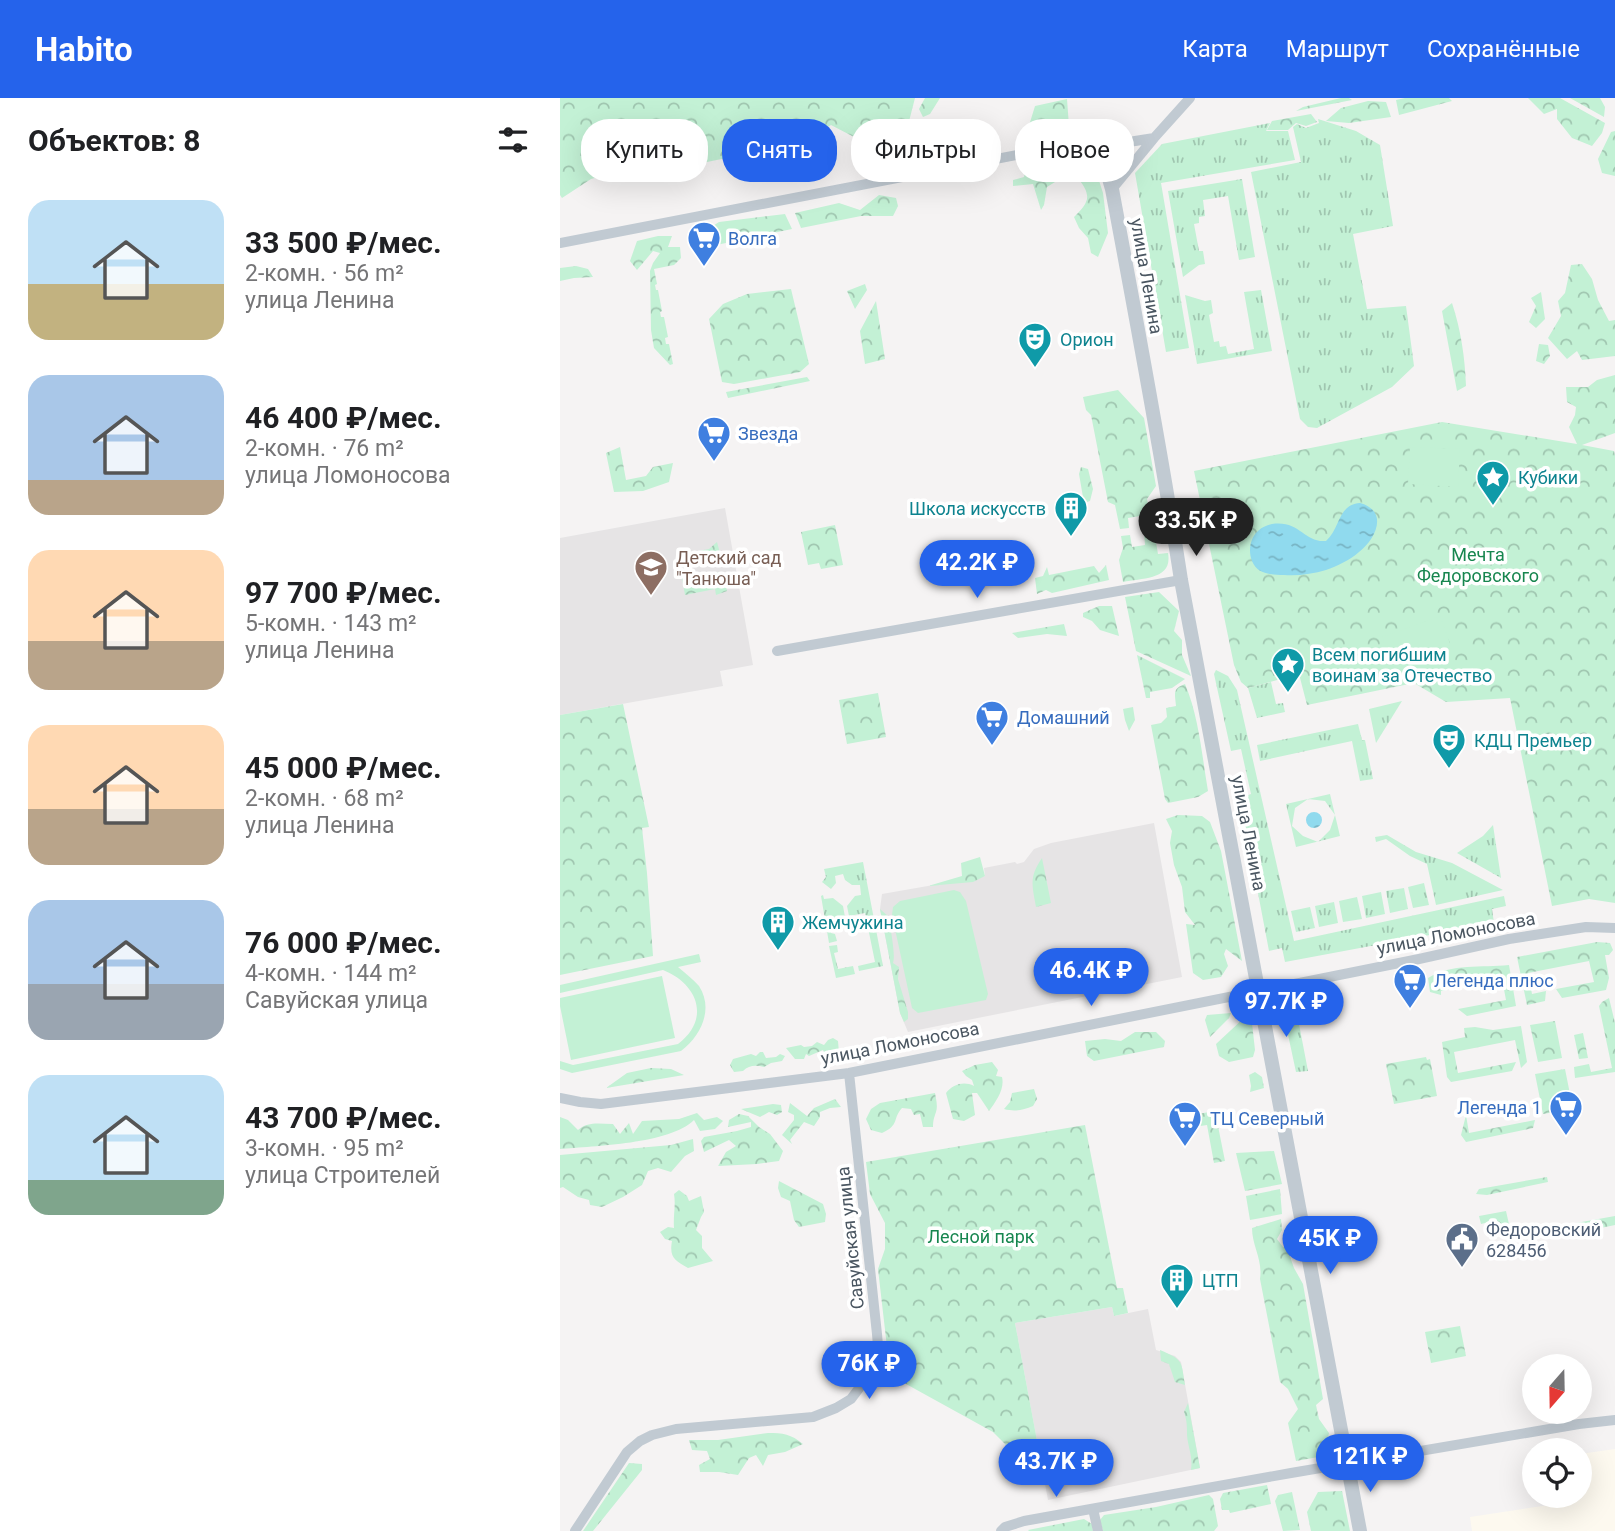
<!DOCTYPE html>
<html lang="ru">
<head>
<meta charset="utf-8">
<style>
  body { margin:0; font-family:Roboto,sans-serif; background:#f2f2f2; color:#202124; height:100vh; display:flex; flex-direction:column; font-size:26px; white-space:nowrap }
  * { box-sizing:border-box; margin:0 }
  p { font-size:23px; color:#757577 }
  .icon { flex:none; width:38px; height:38px; fill:none; stroke:currentColor; stroke-width:2; stroke-linecap:round; stroke-linejoin:round }
  .map { position:relative; flex:1; overflow:hidden }
  .panel { display:flex; flex-direction:column; background:#fff; width:560px }
  .panel>* { flex:none }
  .guide { position:absolute; left:21px; top:21px; width:665px; height:63px; display:flex; gap:14px }
  .needle { width:46px; rotate:200deg }
  .controls { position:absolute; left:962px; top:1256px; display:grid; gap:14px }
  .controls a { display:grid; place-items:center; width:70px; height:70px; border-radius:50%; background:#fff; box-shadow:0 7px 28px #0002; font-size:35px }
  .price { position:absolute; translate:-50% -60px; padding:0 16px; border-radius:24px; background:#2563eb; color:#fff; font-size:23px; line-height:46px; filter:drop-shadow(0 2px 4px #0008) }
  .price::after { content:''; position:absolute; left:50%; top:42px; width:21px; height:16px; margin-left:-10px; background:inherit; clip-path:polygon(0 0,100% 0,50% 100%) }
  .price.active { background:#222; color:#fff }
  ul { padding:0; list-style:none }
  li { display:flex; align-items:center; gap:21px; height:175px; padding:0 28px }
  li span { display:grid; place-items:center; flex:none; width:196px; height:140px; border-radius:21px; color:#555 }
  li>.icon { margin-inline-start:auto }
  span .icon { width:84px; height:84px; fill:#fffc; stroke-width:1 }
  li b { font-size:30px }
  h2 { display:flex; justify-content:space-between; align-items:center; height:84px; padding:0 28px; font-size:30px }
  .pill { padding:0 24px; border-radius:28px; background:#fff; box-shadow:0 7px 28px #0002; font-size:24px; line-height:63px }
  .pill.active { background:#2563eb; color:#fff }
  header { display:flex; align-items:center; gap:42px; box-sizing:border-box; height:98px; padding:0 35px; background:#2563eb; color:#fff }
  header strong { font-size:33px }
  nav { display:flex; gap:38px; margin-inline-start:auto; font-size:24px }
  main { display:flex; flex:1; min-height:0 }
  .map>svg:first-child { display:block }
</style>
</head>
<body>
<header>
<strong>Habito</strong>
<nav><a>Карта</a><a>Маршрут</a><a>Сохранённые</a></nav>
</header>
<main>
<section class="panel">
<h2>Объектов: 8<svg class="icon" aria-label="filters" viewBox="0 0 24 24"><path d="M4 7h16M4 17h16"/><circle cx="9" cy="7" r="2"/><circle cx="15" cy="17" r="2"/></svg></h2>
<ul>
<li><span style="background:linear-gradient(#bfe0f5 60%,#c2b280 0)"><svg class="icon" aria-label="home" viewBox="0 0 24 24"><path d="M3 11l9-7 9 7M6 9v11h12V9"/></svg></span><div><b>33 500 ₽/мес.</b><p>2-комн. · 56 m²</p><p>улица Ленина</p></div></li>
<li><span style="background:linear-gradient(#a9c7e8 75%,#b9a48a 0)"><svg class="icon" aria-label="home" viewBox="0 0 24 24"><path d="M3 11l9-7 9 7M6 9v11h12V9"/></svg></span><div><b>46 400 ₽/мес.</b><p>2-комн. · 76 m²</p><p>улица Ломоносова</p></div></li>
<li><span style="background:linear-gradient(#ffd9b3 65%,#b9a48a 0)"><svg class="icon" aria-label="home" viewBox="0 0 24 24"><path d="M3 11l9-7 9 7M6 9v11h12V9"/></svg></span><div><b>97 700 ₽/мес.</b><p>5-комн. · 143 m²</p><p>улица Ленина</p></div></li>
<li><span style="background:linear-gradient(#ffd9b3 60%,#b9a48a 0)"><svg class="icon" aria-label="home" viewBox="0 0 24 24"><path d="M3 11l9-7 9 7M6 9v11h12V9"/></svg></span><div><b>45 000 ₽/мес.</b><p>2-комн. · 68 m²</p><p>улица Ленина</p></div></li>
<li><span style="background:linear-gradient(#a9c7e8 60%,#9aa5b1 0)"><svg class="icon" aria-label="home" viewBox="0 0 24 24"><path d="M3 11l9-7 9 7M6 9v11h12V9"/></svg></span><div><b>76 000 ₽/мес.</b><p>4-комн. · 144 m²</p><p>Савуйская улица</p></div></li>
<li><span style="background:linear-gradient(#bfe0f5 75%,#7fa58c 0)"><svg class="icon" aria-label="home" viewBox="0 0 24 24"><path d="M3 11l9-7 9 7M6 9v11h12V9"/></svg></span><div><b>43 700 ₽/мес.</b><p>3-комн. · 95 m²</p><p>улица Строителей</p></div></li>
</ul>
</section>
<div class="map">
<svg width="1055" height="1433" viewBox="0 0 1055 1433">
  <defs>
    <pattern id="grass-tufts" width="24" height="20" patternUnits="userSpaceOnUse" patternTransform="scale(1.75)"><rect width="24" height="20" fill="#c3f1d5"/><path d="M3 7l-1-3M5 7V3M7 7l1-3M15 17l-1-3M17 17v-4M19 17l1-3" fill="none" stroke="#a0c6b0"/></pattern>
    <pattern id="forest-crowns" width="20" height="18" patternUnits="userSpaceOnUse" patternTransform="scale(1.75)"><rect width="20" height="18" fill="#c3f1d5"/><path d="M2 6a3 3 0 1 1 6 0M12 15a3 3 0 1 1 6 0" fill="none" stroke="#a0c6b0"/></pattern>
    <pattern id="water-ripples" width="26" height="14" patternUnits="userSpaceOnUse" patternTransform="scale(1.75)"><rect width="26" height="14" fill="#90daee"/><path d="M2 4q2-2 4 0t4 0M15 11q2-2 4 0t4 0" fill="none" stroke="#78b4c4"/></pattern>
  </defs>
  <rect width="100%" height="100%" fill="#f5f3f3"/>
  <path fill="#fdf9ef" d="M1055,1351V1433H912L910,1419L1002,1405L1001,1398H1020V1356Z"/>
  <path fill="#e6e4e5" d="M165,410L193,567L160,573L163,588L0,617V440Z
    M594,725L622,879L348,934L340,915L320,811L322,796L425,778L424,770L455,764L457,766L464,764L474,751L491,745Z
    M552,1209L554,1218L588,1211L596,1252L615,1258L621,1264L640,1370L488,1402L455,1225Z"/>
  <path fill="url(#grass-tufts)" fill-rule="evenodd" d="M758,21L796,33L820,47L833,128L793,136L807,211L846,208L854,268L832,289L757,330L748,329L740,321L691,74L741,64L733,29L737,26L746,30L759,25Z
    M710,25L706,33H728L735,62L601,85L629,250L606,254L575,75L602,46Z
    M682,81L695,159L679,162L668,98L643,102L645,118L639,119V125L634,126L639,153H643L645,166L639,167L623,179L608,93Z
    M701,192L712,253L637,266L625,197L645,203L651,202L653,215L649,217L654,244L659,243L660,249L666,248L668,256L694,251L684,194Z
    M656,572L668,578L677,592L734,843L944,798L946,808L932,811L934,825L725,864L722,850L709,853L680,700L691,696L681,651L671,653L654,576Z
    M711,584L716,606L723,605L725,614L697,620L688,590Z
    M842,603L816,645L809,611Z
    M798,626L802,642H805L813,681L800,683L792,643L700,663L697,647Z
    M770,696L780,738L736,749L726,706ZM748,701L765,703L775,717L770,732L758,744L743,738L732,728L735,710Z
    M933,727L941,780L897,755L923,738Z
    M827,737L856,754L892,765L943,792L876,807L867,766L850,758L826,741L816,744L815,739Z
    M303,764L323,868L299,873L298,868L315,864L305,815L289,818L287,808L295,798L301,797L300,787H292L285,782L283,776L275,778L276,785L271,791L262,784L266,779L264,771Z
    M864,785L869,807L853,810L848,789Z
    M844,790L848,811L830,815L826,793Z
    M821,794L825,816L806,820L802,798Z
    M263,797L264,801L273,800L283,808L285,819L269,822L271,835L275,836L277,843L269,845L261,798Z
    M797,799L802,821L783,824L779,803Z
    M774,804L778,825L759,829L755,808Z
    M750,809L755,830L736,834L731,813Z
    M277,847L278,854L274,855L278,871L293,868L295,876L276,880L269,848Z
    M734,900L748,973L736,974L721,904Z"/>
  <path fill="url(#forest-crowns)" d="M0,0H355L346,35L331,23L323,33L294,39L271,27L254,38L186,56L69,80L60,73L31,81L2,100L0,97Z
    M365,0H380L370,16L363,19L359,11Z
    M781,0H789L792,2L736,13L743,9Z
    M845,0H889L892,3L839,17L836,2Z
    M968,0H1000L1045,25L1042,35L1032,48L1012,40L997,21V11L984,16Z
    M1010,0H1040L1045,9L1044,19Z
    M507,1L509,28L467,34L475,8Z
    M808,3L826,4L831,19L789,25L766,23L781,10Z
    M751,16L757,24L746,28L736,25L728,32H707L712,23Z
    M1055,33V78L1042,75L1038,61L1051,34Z
    M514,57H524L535,70L543,95L548,135L538,159L531,155L528,140L519,130L514,119C518,115 524,109 526,104C532,92 514,75 505,70L493,72L495,84L487,89L484,107L481,112L473,86L453,88V82L464,79L467,66L481,62L491,64L499,61L510,65Z
    M319,97L336,100L338,108L333,118H301L241,130L235,115L279,105L300,112Z
    M225,116L232,131L142,150L137,138L159,124Z
    M98,138H112L108,149H120L121,160L114,167L94,171L97,186L95,187L96,192H98L102,213L100,214L101,219H104L108,239L105,240L106,246H109L113,266L110,267L94,250L91,232L90,173L93,165L100,155L93,153L77,172L70,163L77,143Z
    M1022,166L1032,181L1038,202L1049,223L1055,222V258L1022,262L1017,253L1007,261L988,240L1001,218L998,203L1005,195L1011,167Z
    M16,168L28,171L33,179L14,180L0,183V170Z
    M305,186L307,192L295,211L287,193Z
    M231,191L249,266L240,274L174,286L162,284L149,221L163,206L187,196Z
    M981,194L985,221L976,230L969,224L976,208L971,200Z
    M316,203L325,261L305,266L300,233Z
    M892,205C901,232 905,260 906,288L897,293L882,213Z
    M979,246L988,247L990,258L984,266L976,263Z
    M1055,277V335L1022,347L1054,353L1055,357V805L1029,801L992,808L950,600L886,604L854,585L747,607L739,576L688,590L681,584L674,567L634,373L882,324L1017,346L1009,329L1015,317L1016,309L1007,304L1006,289H1028L1037,282Z
    M247,279L250,283L168,300L166,294Z
    M558,292L584,320L596,388L587,401L592,426L582,427L580,418L568,420L569,430L560,431L555,407L548,404L531,317L526,312L523,299Z
    M60,349L66,382L86,378L93,369L113,365L109,384L83,393L54,394L46,355Z
    M521,369L528,371L533,391L530,403L524,405L519,376Z
    M275,427L283,467L261,471L259,465L248,467L241,434Z
    M594,433L598,456L608,455C613,482 583,480 563,484L559,462L563,450L561,438L570,437L572,449L585,447L584,434Z
    M157,444L160,455L158,463L130,464L123,456L149,451Z
    M546,467L549,482L492,495L486,492L477,496L475,480L483,478L487,469L489,477L534,468L539,475Z
    M160,474L165,478L167,493L156,497L155,491L125,497L122,480L137,477L138,481L145,479V475Z
    M599,494L619,513L614,533L622,542V557L631,578L576,553L565,499Z
    M539,508H552L559,538L540,532L532,523L523,519V515Z
    M504,526L507,538L487,536L458,540L452,535Z
    M577,557L625,581L612,590L590,594V600H586Z
    M625,586C639,619 642,658 648,693L638,699L608,705L605,701L591,627L601,625L607,619L606,610L616,608C615,595 612,591 625,586Z
    M318,595L326,639L287,646L279,602Z
    M63,606L89,729L82,730L87,775L93,858L0,877V617Z
    M573,609L575,622L569,633L565,622L563,611Z
    M618,717L642,718L650,724L661,753L682,863L666,851L664,856L668,868L661,879L643,882L633,875L626,826L635,827L625,814L622,789L614,767L610,745L612,733L606,721Z
    M420,759L425,778L413,784L368,788L402,778L401,765Z
    M482,760L491,805L476,809C472,787 469,779 482,760Z
    M320,811L329,819C330,830 336,857 333,865L339,869L338,881L348,914V921L344,924L340,915Z
    M1037,844L1050,845L1053,852L1049,857H1045L1049,880L1046,892L1002,900L996,891L1034,884L1029,863L968,875L972,896L986,893L985,903L967,907L957,859Z
    M949,867L956,908L907,918L898,911L946,902L942,881L881,893V897L870,894L868,880C892,865 921,870 949,867Z
    M1049,900L1055,925V974L1015,980L1014,969L1029,966L1031,974L1052,970L1039,908L1042,904Z
    M671,915L669,920L650,939L645,922L647,917Z
    M685,919L692,925L695,952L693,959L669,964L659,958L656,946Z
    M995,923L1002,960L978,964L970,927Z
    M961,928L967,964L961,970L955,942L894,954L898,975L956,964L952,973L891,984L887,979L882,944L905,939L904,930L915,929L933,932Z
    M575,934H596L605,943L604,949L534,963L527,958L525,943L545,941L561,943Z
    M1023,935L1028,960L1019,961L1014,937Z
    M273,940L278,943L279,955L266,958L263,952L249,958L246,956L244,961H235L226,950L241,947L244,949L252,948L257,944L264,947L268,942Z
    M200,954H203L206,960L216,959L220,956L225,958L222,963L211,965L204,969C196,967 189,967 183,973L174,974L170,967L173,961L191,956L196,958Z
    M866,959L867,962L870,961L877,998L834,1006L826,966Z
    M432,964L438,972L436,978L442,979C445,991 436,1003 429,1013L417,995H412L415,1017L404,1023L393,1021L386,995C393,986 404,983 414,988L412,982L406,978L402,973L415,967Z
    M91,970L111,971L124,977L46,990L67,975Z
    M1005,971L1013,1011L983,1016L975,976Z
    M695,974L702,979L704,990L690,994L691,988L689,977Z
    M474,991L477,1001L473,1008C463,1012 455,1014 444,1011L450,1004L452,995Z
    M375,995C376,1001 378,1008 376,1014C374,1020 373,1022 373,1029H363L360,1016L354,1017L351,1011L342,1010C332,1021 340,1027 322,1035L311,1032L306,1021L311,1011L320,1005Z
    M275,1001L281,1009L270,1010L260,1014V1019L254,1028L244,1024L230,1042L232,1046L222,1037L234,1022V1017L228,1014L230,1005L247,1018L254,1010Z
    M213,1006L221,1007L222,1014L217,1017L209,1014L200,1019L181,1011Z
    M655,1013L665,1063L654,1065L647,1027L634,1029L632,1017Z
    M137,1015L144,1022L157,1019L163,1023L155,1031L140,1033L134,1022C110,1046 34,1048 0,1051V1019L8,1022L18,1032C28,1023 40,1026 53,1026L60,1036L69,1025L73,1036L82,1023L119,1021Z
    M179,1016L188,1018L199,1029L210,1036L223,1053L219,1063L197,1066L158,1068L166,1054L176,1048L169,1042L144,1054L141,1043L144,1039L177,1033L191,1029V1024L168,1029L169,1022Z
    M906,1017L909,1035L975,1022L973,1030L906,1044L901,1037Z
    M525,1027L557,1190H563L568,1215L554,1218L552,1209L455,1225L481,1364L466,1367L433,1334L317,1270L327,1249L318,1171L325,1151V1125L310,1096L306,1064Z
    M133,1041L134,1053L125,1058L111,1074L98,1070L88,1073L82,1087L63,1099L42,1109L30,1107L29,1102L18,1099L3,1089L0,1090V1057L111,1047Z
    M714,1053L722,1086L685,1093L676,1055Z
    M987,1079L988,1084L927,1097L916,1096L919,1091Z
    M219,1083L263,1106L266,1116L265,1124L239,1129L234,1122L230,1103L221,1099L218,1090Z
    M720,1091L722,1116L690,1122L686,1098Z
    M119,1092L127,1098L129,1103L141,1098L144,1114L141,1119L136,1132L142,1138V1150L153,1163L128,1170C115,1162 109,1160 112,1143L105,1141L100,1134L108,1129L114,1130C113,1118 116,1108 114,1096Z
    M946,1113L951,1135L932,1139L929,1124L921,1126L919,1118Z
    M1055,1118V1127L1017,1135H1006L1008,1128L1016,1125Z
    M721,1121L722,1132L717,1141L723,1149L727,1150L734,1170L743,1186L763,1301L756,1307L759,1321L769,1335L764,1358L736,1363L728,1325L738,1311L728,1291L720,1284L700,1181C703,1162 692,1148 692,1130Z
    M900,1228L906,1258L871,1265L865,1234Z
    M600,1252C624,1262 621,1263 625,1287L615,1284L609,1266L601,1263Z
    M628,1305L640,1370L631,1372C633,1358 628,1350 627,1337C627,1328 627,1323 624,1314Z
    M208,1335C223,1335 231,1336 243,1346L225,1354L208,1357L203,1368L196,1357L189,1360L178,1377L159,1374H140L139,1367L150,1361L147,1353L132,1352L129,1342H158Z
    M69,1365L82,1366V1372L33,1433H23Z
    M707,1387L711,1406L670,1415L669,1412H662L660,1401L663,1395Z
    M782,1393L790,1433H751L747,1414L758,1394Z
    M732,1394L740,1432L723,1433L715,1403L718,1397Z
    M649,1397L653,1401L658,1428L654,1433H543L540,1422L544,1417L596,1409Z
    M524,1421L532,1426L533,1433H469L468,1432Z"/>
  <path fill="#c3f1d5" d="M850,349L900,351L898,389L848,386Z
    M880,518L892,551L834,571L822,539Z
    M394,792L400,794L406,803L428,896L426,902L358,915L352,910L332,817L333,809L340,803Z
    M139,856L141,864L118,869C125,875 133,881 139,888C154,911 141,938 121,953L12,975L0,971V963L13,967L118,946C151,921 138,886 103,872L0,895V887Z
    M102,878L115,940L11,962L0,908V900Z"/>
  <path fill="url(#water-ripples)" d="M800,405C829,413 816,441 799,454C790,462 777,468 766,472C753,476 738,478 724,477C711,477 697,476 692,463C688,453 690,440 698,433C702,429 707,427 712,426C740,422 744,445 766,443C781,430 777,407 800,405Z
    M746 722a8 8 0 1 1 16 0a8 8 0 1 1-16 0Z"/>
  <g fill="none" stroke-linecap="round" stroke-linejoin="round">
    <path stroke="#c1cad2" stroke-width="10" d="M552,91L594,40L630,0
      M0,145L462,56L517,47L531,50L594,40
      M217,553L621,482
      M0,1000L20,1004L41,1006L289,975L859,861L949,841L1026,829L1055,830
      M533,1411L538,1433
      M15,1433L67,1354L80,1343L92,1337L116,1331L253,1319L276,1310L291,1301L303,1285L313,1267L318,1248L317,1236L289,975
      M441,1433L445,1429L464,1423L731,1375L1019,1326L1055,1322"/>
    <path stroke="#c1cad2" stroke-width="14" d="M531,50L544,63L552,91C576,221 601,351 621,482L800,1433"/>
  </g>
  <defs>
    <symbol id="supermarket-pin" viewBox="-11 -11 22 30"><path d="M0 17L-7.5 6A9.5 9.5 0 1 1 7.5 6Z" fill="#3f7fe0" stroke="#fff"/><path d="M-6-5.5h2.5l.6 2H6L4.5 2H-2.5L-4.4-4H-6ZM-1.5 3.2a1.3 1.3 0 1 0 .1 0ZM3 3.2a1.3 1.3 0 1 0 .1 0Z" fill="#fff"/></symbol>
    <symbol id="theatre-pin" viewBox="-11 -11 22 30"><path d="M0 17L-7.5 6A9.5 9.5 0 1 1 7.5 6Z" fill="#0f9aa8" stroke="#fff"/><path d="M-5-5.5Q0-4 5-5.5V0Q5 5 0 6Q-5 5-5 0ZM-3.3-2.5H-1v1.5H-3.3ZM1-2.5H3.3v1.5H1ZM-2.8 1Q0 5.5 2.8 1Z" fill="#fff"/></symbol>
    <symbol id="sight-pin" viewBox="-11 -11 22 30"><path d="M0 17L-7.5 6A9.5 9.5 0 1 1 7.5 6Z" fill="#0f9aa8" stroke="#fff"/><path d="M0-6L1.8-2.2L6-1.7L2.9 1.2L3.7 5.4L0 3.3L-3.7 5.4L-2.9 1.2L-6-1.7L-1.8-2.2Z" fill="#fff"/></symbol>
    <symbol id="building-pin" viewBox="-11 -11 22 30"><path d="M0 17L-7.5 6A9.5 9.5 0 1 1 7.5 6Z" fill="#0f9aa8" stroke="#fff"/><path d="M-4-6H4V6H1V3H-1V6H-4ZM-2.5-4.3h1.7v1.8h-1.7ZM.8-4.3h1.7v1.8H.8ZM-2.5-1h1.7V.8h-1.7ZM.8-1h1.7V.8H.8Z" fill="#fff"/></symbol>
    <symbol id="school-pin" viewBox="-11 -11 22 30"><path d="M0 17L-7.5 6A9.5 9.5 0 1 1 7.5 6Z" fill="#8d6e63" stroke="#fff"/><path d="M0-5L7-2L0 1L-7-2ZM-4 1L0 2.5L4 1V4Q0 6-4 4Z" fill="#fff"/></symbol>
    <symbol id="civic-pin" viewBox="-11 -11 22 30"><path d="M0 17L-7.5 6A9.5 9.5 0 1 1 7.5 6Z" fill="#5c6f8a" stroke="#fff"/><path d="M-.6-6.5H3V-4.5H.6V-3L4-1V1h2V6H-6V1h2V-1L-.6-3ZM-1.2 2.5V6h2.4V2.5Z" fill="#fff"/></symbol>
  </defs>
  <g fill-rule="evenodd">
    <use href="#supermarket-pin" x="125" y="121" width="38" height="52"/>
    <use href="#theatre-pin" x="456" y="222" width="38" height="52"/>
    <use href="#supermarket-pin" x="135" y="316" width="38" height="52"/>
    <use href="#sight-pin" x="914" y="360" width="38" height="52"/>
    <use href="#building-pin" x="492" y="391" width="38" height="52"/>
    <use href="#school-pin" x="72" y="450" width="38" height="52"/>
    <use href="#sight-pin" x="709" y="547" width="38" height="52"/>
    <use href="#supermarket-pin" x="413" y="600" width="38" height="52"/>
    <use href="#theatre-pin" x="870" y="623" width="38" height="52"/>
    <use href="#building-pin" x="199" y="805" width="38" height="52"/>
    <use href="#supermarket-pin" x="831" y="863" width="38" height="52"/>
    <use href="#supermarket-pin" x="987" y="990" width="38" height="52"/>
    <use href="#supermarket-pin" x="606" y="1001" width="38" height="52"/>
    <use href="#civic-pin" x="883" y="1122" width="38" height="52"/>
    <use href="#building-pin" x="598" y="1163" width="38" height="52"/>
  </g>
  <g text-anchor="middle" dominant-baseline="central" stroke-width="7" stroke-linejoin="round" paint-order="stroke">
    <g font-size="18" fill="#366cbe" stroke="#fff" text-anchor="start">
      <text x="168" y="140">Волга</text>
      <text x="178" y="335">Звезда</text>
      <text x="457" y="619">Домашний</text>
      <text x="874" y="882">Легенда плюс</text>
      <text x="982" y="1009" text-anchor="end">Легенда 1</text>
      <text x="650" y="1020">ТЦ Северный</text>
    </g>
    <g font-size="18" fill="#4a5661" stroke="#fff">
      <text transform="translate(587 178) rotate(80)">улица Ленина</text>
      <text transform="translate(689 735) rotate(79)">улица Ленина</text>
      <text transform="translate(896 835) rotate(-11)">улица Ломоносова</text>
      <text transform="translate(340 945) rotate(-11)">улица Ломоносова</text>
      <text transform="translate(290 1140) rotate(-96)">Савуйская улица</text>
    </g>
    <g font-size="18" fill="#0d838f" stroke="#fff" text-anchor="start">
      <text x="500" y="241">Орион</text>
      <text x="958" y="379">Кубики</text>
      <text x="486" y="410" text-anchor="end">Школа искусств</text>
      <text x="752" y="556">Всем погибшим<tspan x="752" dy="21">воинам за Отечество</tspan></text>
      <text x="914" y="642">КДЦ Премьер</text>
      <text x="242" y="824">Жемчужина</text>
      <text x="642" y="1182">ЦТП</text>
    </g>
    <g font-size="18" fill="#17864f" stroke="#fff">
      <text x="918" y="456">Мечта<tspan x="918" dy="21">Федоровского</tspan></text>
      <text x="421" y="1138">Лесной парк</text>
    </g>
    <g font-size="18" fill="#785e54" stroke="#fff" text-anchor="start">
      <text x="116" y="459">Детский сад<tspan x="116" dy="21">"Танюша"</tspan></text>
    </g>
    <g font-size="18" fill="#4e5e75" stroke="#fff" text-anchor="start">
      <text x="926" y="1131">Федоровский<tspan x="926" dy="21">628456</tspan></text>
    </g>
  </g>
</svg>
<div class="controls">
<a><svg class="needle" viewBox="-14 -14 28 28"><path d="M0-13l5 13h-10z" fill="#e53935"/><path d="M0 13l5-13h-10z" fill="#757577"/></svg></a>
<a><svg class="icon" aria-label="locate" viewBox="0 0 24 24"><circle cx="12" cy="12" r="6"/><path d="M12 2v4M12 18v4M2 12h4M18 12h4"/></svg></a>
</div>
<b class="price active" style="left:636px;top:460px">33.5K ₽</b>
<b class="price" style="left:417px;top:502px">42.2K ₽</b>
<b class="price" style="left:531px;top:910px">46.4K ₽</b>
<b class="price" style="left:726px;top:941px">97.7K ₽</b>
<b class="price" style="left:770px;top:1178px">45K ₽</b>
<b class="price" style="left:309px;top:1303px">76K ₽</b>
<b class="price" style="left:810px;top:1396px">121K ₽</b>
<b class="price" style="left:496px;top:1401px">43.7K ₽</b>
<div class="guide">
<a class="pill">Купить</a>
<a class="pill active">Снять</a>
<a class="pill">Фильтры</a>
<a class="pill">Новое</a>
</div>
</div>
</main>
</body>
</html>
